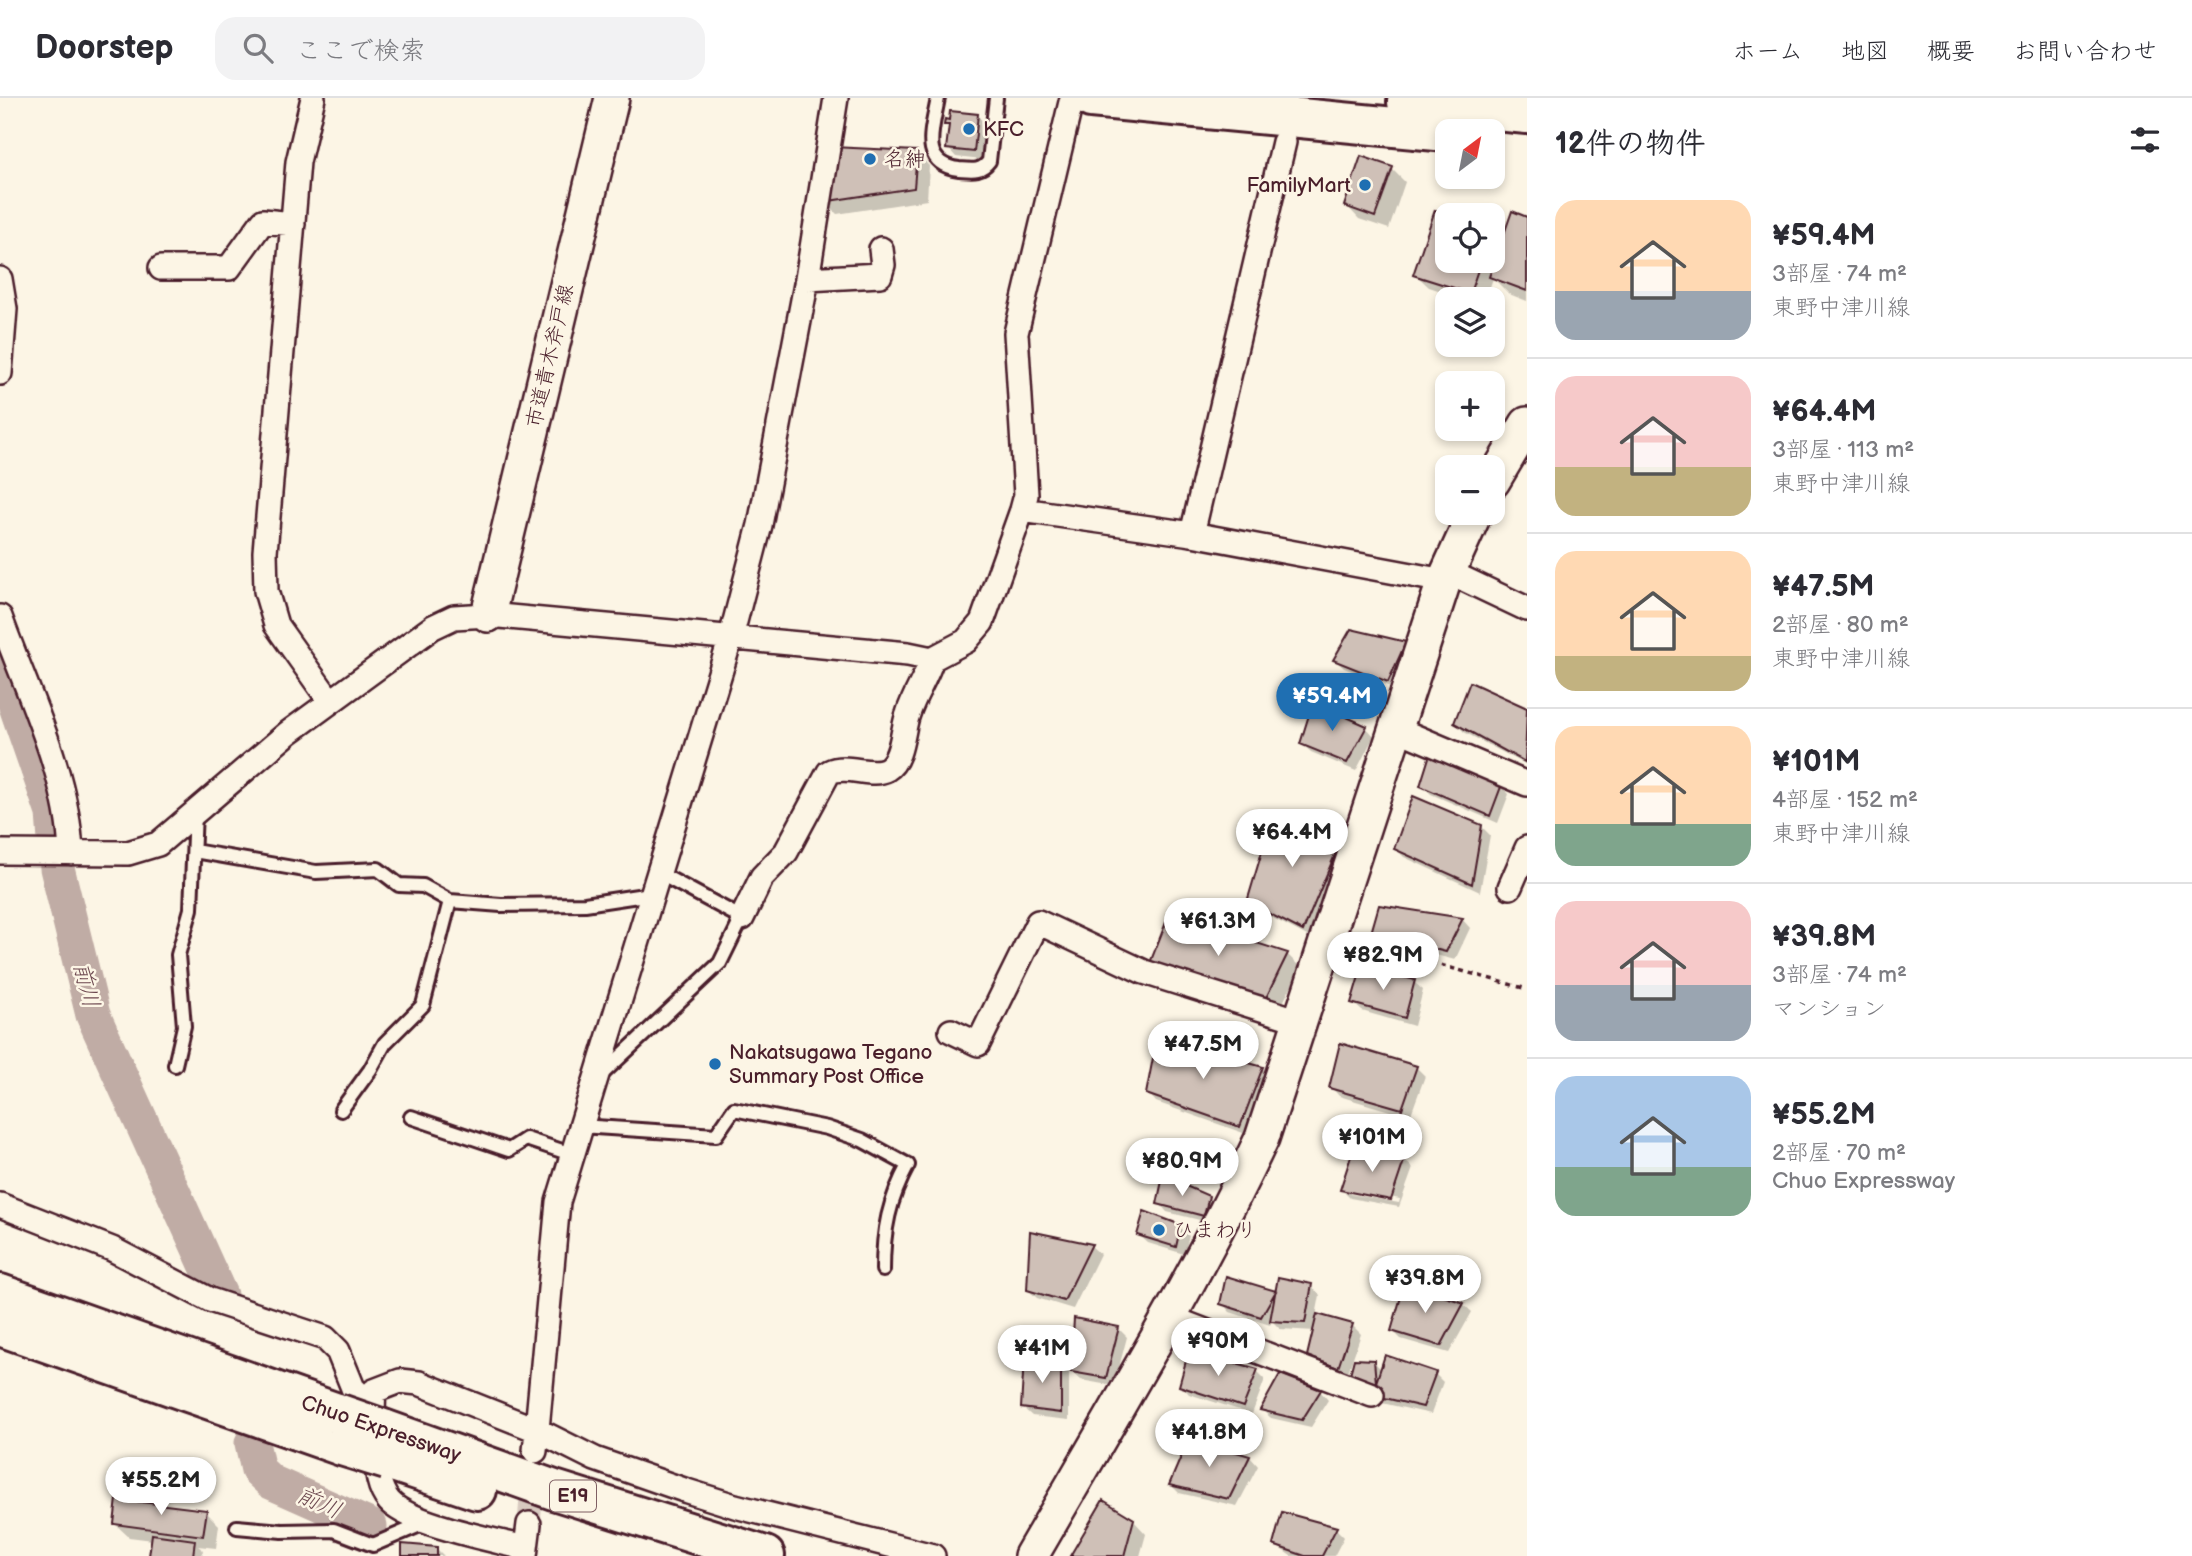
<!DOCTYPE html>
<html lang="ja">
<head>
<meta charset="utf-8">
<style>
  body { margin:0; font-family:"Balsamiq Sans","Klee One",sans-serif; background:#f2f2f3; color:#2b2b33; height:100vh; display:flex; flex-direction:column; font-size:26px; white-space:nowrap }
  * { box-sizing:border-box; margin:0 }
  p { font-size:23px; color:#7c7c81 }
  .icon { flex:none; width:38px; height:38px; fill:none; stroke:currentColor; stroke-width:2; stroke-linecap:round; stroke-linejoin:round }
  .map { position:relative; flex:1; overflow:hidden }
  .side { display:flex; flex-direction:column; background:#fff; width:665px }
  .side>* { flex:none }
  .needle { width:46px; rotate:32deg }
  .controls { position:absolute; left:1435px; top:21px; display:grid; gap:14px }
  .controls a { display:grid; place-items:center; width:70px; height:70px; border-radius:14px; background:#fff; box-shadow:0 4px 10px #0003; font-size:35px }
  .price { position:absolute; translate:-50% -60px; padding:0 16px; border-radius:24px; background:#fff; color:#222; font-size:23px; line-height:46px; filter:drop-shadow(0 2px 4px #0008) }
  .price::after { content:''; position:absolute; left:50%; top:42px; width:21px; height:16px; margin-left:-10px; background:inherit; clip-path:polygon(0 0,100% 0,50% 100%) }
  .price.current { background:#1f6fb2; color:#fff }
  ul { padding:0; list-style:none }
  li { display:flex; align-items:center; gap:21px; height:175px; padding:0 28px }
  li+li { border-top:2px solid #e1e1e2 }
  li span { display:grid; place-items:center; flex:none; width:196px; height:140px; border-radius:21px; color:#555 }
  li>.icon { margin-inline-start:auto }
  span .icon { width:84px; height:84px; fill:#fffc; stroke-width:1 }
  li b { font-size:30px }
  h2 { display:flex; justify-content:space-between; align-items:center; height:84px; padding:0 28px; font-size:30px }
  header { display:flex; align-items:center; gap:42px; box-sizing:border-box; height:98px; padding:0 35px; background:#fff; border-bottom:2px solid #e1e1e2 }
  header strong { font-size:33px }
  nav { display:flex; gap:38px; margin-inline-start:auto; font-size:24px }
  .search { width:490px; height:63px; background:#f2f2f3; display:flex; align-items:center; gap:18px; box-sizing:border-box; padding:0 24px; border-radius:21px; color:#7c7c81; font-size:26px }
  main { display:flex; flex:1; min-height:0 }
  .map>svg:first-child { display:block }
</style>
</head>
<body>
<header>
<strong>Doorstep</strong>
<div class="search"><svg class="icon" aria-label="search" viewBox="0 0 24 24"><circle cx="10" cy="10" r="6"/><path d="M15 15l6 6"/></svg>ここで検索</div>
<nav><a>ホーム</a><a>地図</a><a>概要</a><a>お問い合わせ</a></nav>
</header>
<main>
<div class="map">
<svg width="1527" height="1458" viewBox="0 0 1527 1458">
  <rect width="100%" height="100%" fill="#fcf5e5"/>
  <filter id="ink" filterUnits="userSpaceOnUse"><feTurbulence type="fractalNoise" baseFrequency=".0143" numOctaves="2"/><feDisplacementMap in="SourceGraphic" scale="14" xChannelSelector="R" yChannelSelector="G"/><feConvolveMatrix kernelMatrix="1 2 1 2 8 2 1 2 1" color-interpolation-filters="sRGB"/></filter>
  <g filter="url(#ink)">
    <path fill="#0003" fill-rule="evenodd" d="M978,18L986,27L982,62L956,59L948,50L950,30L946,26Z
      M916,54L929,68L927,102L837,116L824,103Z
      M1392,71L1405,84L1389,131L1359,121L1346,107Z
      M1436,114L1447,117V163H1493V134L1503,144L1513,116L1527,121V203L1509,196L1493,180L1486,201H1465L1429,189L1415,176Z
      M1405,546L1413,554L1396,591L1344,570L1335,562Z
      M1471,586L1527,612V667L1464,634L1456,625Z
      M1366,629L1374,638L1356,673L1311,654L1302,646Z
      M1422,687L1501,688L1509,696L1498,725L1431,696Z
      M1481,728L1490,737L1480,794L1404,759L1396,751Z
      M1341,742L1349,750L1311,840L1257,812L1249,804Z
      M1170,819L1287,856L1301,870L1278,914Z
      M1462,821L1470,830L1455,862L1382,843L1373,835Z
      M1414,884L1423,892L1414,928L1362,913L1353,905Z
      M1416,969L1425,978L1410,1019L1339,998L1331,989Z
      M1262,970L1270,979L1249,1037L1156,1004L1148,995Z
      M1404,1062L1413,1070L1399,1109L1350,1100L1342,1092ZM1350,1092L1400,1101L1399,1105L1350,1096Z
      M1208,1099L1216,1108L1212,1125L1167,1114L1159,1105Z
      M1180,1129L1189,1138L1184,1156L1148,1145L1139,1137Z
      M1031,1135L1091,1148L1100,1156L1073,1211L1037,1200L1028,1192Z
      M1227,1180L1277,1195L1311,1188L1320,1197L1316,1218L1352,1227L1361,1236L1347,1277L1317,1266L1309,1257L1315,1233L1280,1231L1272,1223L1270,1227L1230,1214L1222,1205Z
      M1463,1206L1472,1214L1449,1255L1401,1241L1392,1232Z
      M1118,1230L1127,1239L1114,1288L1081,1282L1072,1274Z
      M1373,1263L1382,1272L1435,1276L1443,1284L1431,1316L1382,1305L1352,1275Z
      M1060,1265L1069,1274V1322L1032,1318L1023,1310Z
      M1257,1273L1265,1281L1252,1316L1189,1296L1181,1287Z
      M1320,1293L1328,1302L1311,1329L1271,1320L1262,1312Z
      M1190,1342L1250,1359L1258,1368L1237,1408L1179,1395L1171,1387Z
      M206,1414L219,1427L216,1450L198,1448L203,1452L202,1458H151L153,1442L129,1439L115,1426Z
      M1133,1422L1146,1436L1140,1458H1072Z
      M1336,1431L1344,1439L1334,1458H1291L1275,1447Z
      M436,1450L444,1458H403Z"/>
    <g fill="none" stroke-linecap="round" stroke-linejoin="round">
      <path stroke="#c0aca5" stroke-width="35" d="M0,562L53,715L57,770L93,917L220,1197
        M252,1345L258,1372L271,1384L370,1428"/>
    </g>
    <path fill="#cfc0b7" stroke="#4a1f2b" stroke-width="2" d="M950,13L978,16L974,54L946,51L949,27H944L945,21L949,22Z
      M832,49L917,53L914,90L822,104Z
      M1361,58L1393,69L1375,119L1344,108Z
      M1435,112L1452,117H1447V163H1481L1470,195L1413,177Z
      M1512,113L1527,119V193L1489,179Z
      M1351,531L1406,544L1388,584L1333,562Z
      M1470,584L1527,610L1525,664L1454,625Z
      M1313,604L1367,628L1347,665L1300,646Z
      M1431,653L1502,686L1490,718L1420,688Z
      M1413,698L1482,727L1472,786L1394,751Z
      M1274,713L1342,740L1303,833L1247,804Z
      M1379,807L1463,820L1446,854L1371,835Z
      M1169,817L1288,855L1265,902L1150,865Z
      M1362,868L1415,882L1405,920L1351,905Z
      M1157,939L1263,969L1240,1029L1146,996Z
      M1340,945L1417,968L1402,1011L1329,990Z
      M1354,1049L1405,1060L1391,1102L1340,1092Z
      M1163,1078L1209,1098L1204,1118L1157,1106Z
      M1144,1113L1181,1127L1176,1149L1137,1137Z
      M1030,1133L1092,1146L1064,1203L1027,1192Z
      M1226,1178L1276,1193L1261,1219L1220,1206Z
      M1278,1179L1312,1186L1305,1225L1270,1223Z
      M1405,1185L1464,1205L1441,1248L1391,1233Z
      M1317,1216L1353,1226L1338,1270L1307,1258Z
      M1074,1220L1119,1229L1106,1280L1071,1274Z
      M1189,1252L1258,1271L1243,1309L1179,1288Z
      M1385,1257L1436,1274L1423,1309L1372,1297Z
      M1024,1260L1061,1263V1315L1021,1310Z
      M1354,1261L1374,1262L1376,1285L1350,1276Z
      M1280,1276L1321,1292L1302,1322L1260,1312Z
      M1189,1340L1250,1358L1229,1401L1169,1387Z
      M117,1401L207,1412L203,1438L114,1426Z
      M1103,1402L1134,1421L1124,1458H1070Z
      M1282,1414L1337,1429L1322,1458H1305L1273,1447Z
      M152,1436L195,1442L193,1458H149Z
      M402,1446L437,1449V1458H402Z"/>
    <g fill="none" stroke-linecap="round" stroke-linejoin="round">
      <path stroke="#d8cac0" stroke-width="23" stroke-dasharray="23 11" stroke-linecap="butt" d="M529,1426L533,1373"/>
      <defs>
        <path id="lane" d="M938,0C933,30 918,66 959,71C972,72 981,74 989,63L996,0
          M194,753L316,774L378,771L399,787L423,788L450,803L501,807L585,806L651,796
          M175,967L184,928L178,857L191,811L195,713
          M599,979L720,865L742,820L657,774
          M341,1012L370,972L385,945L423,907L450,803
          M411,1019L509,1052L526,1041L571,1056
          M580,1028L716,1037L734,1011L827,1030L862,1042L908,1067C889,1102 883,1132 883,1172
          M237,1429L282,1433L334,1432L373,1447L427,1424"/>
        <path id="street" d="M313,0L298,64L265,454L266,493L276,527L330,603
          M161,170H229L263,123L293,126
          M0,181L5,211L0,275
          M807,181L880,177L883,167L881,151
          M1022,412L1192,436L1444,483
          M1192,436L1284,44
          M1449,474L1527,511
          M0,519C27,594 68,675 71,755
          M1397,631L1527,686
          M0,754L128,755L158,746L288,635L433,529L454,519L488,517L908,556L932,561L966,543L982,524L1022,412L1026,397L1016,235L1072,0
          M1510,789L1527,750
          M742,820L762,779L786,754L829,674C847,665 871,680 887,671C903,661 902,631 908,616C914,597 926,580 932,561
          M951,933L978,946L1038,824L1144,874L1300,923
          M0,1107L112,1151L210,1202L325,1240L338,1253L353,1290L372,1309
          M1169,1219L1372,1297
          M535,1353L558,1104L731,539L760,427L807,181L836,0
          M525,1450C494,1442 409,1426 389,1403C376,1388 377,1365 375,1347C374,1328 372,1311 374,1293L400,1283L419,1285L537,1332L595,1361L687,1393L735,1408L933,1458
          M525,1458L529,1426"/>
        <path id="secondary" d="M1493,383L1527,326
          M488,517L612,0
          M1031,1458C1111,1320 1194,1184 1262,1040L1444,483L1475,415"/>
        <path id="highway" d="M1091,0L1447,34
          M1407,4L1527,16
          M0,1196L337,1315
          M0,1228L342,1348
          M383,1331L554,1392L765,1458
          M387,1362L477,1392"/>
      </defs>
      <use href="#lane" stroke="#4a1f2b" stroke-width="18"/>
      <use href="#street" stroke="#4a1f2b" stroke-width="28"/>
      <use href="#secondary" stroke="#4a1f2b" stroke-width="38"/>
      <use href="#highway" stroke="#4a1f2b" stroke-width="44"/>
      <path stroke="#4a1f2b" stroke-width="3.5" stroke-dasharray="5 5" stroke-linecap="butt" d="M1354,843L1527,891"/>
      <use href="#lane" stroke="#fcf5e5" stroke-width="12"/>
      <use href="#street" stroke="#fcf5e5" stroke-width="23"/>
      <use href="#secondary" stroke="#fcf5e5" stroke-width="33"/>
      <use href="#highway" stroke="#fcf5e5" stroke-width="38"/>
      <defs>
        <path id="highway-bridge" d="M337,1315L383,1331
          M342,1348L387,1362"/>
      </defs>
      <use href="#highway-bridge" stroke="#4a1f2b" stroke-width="44" stroke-linecap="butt"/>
      <use href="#highway-bridge" stroke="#fcf5e5" stroke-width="38"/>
    </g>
  </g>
  <g fill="#1f6fb2" stroke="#fcf5e5" stroke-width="2.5">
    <circle cx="969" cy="31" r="7"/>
    <circle cx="870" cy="61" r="7"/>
    <circle cx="1365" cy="87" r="7"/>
    <circle cx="715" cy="966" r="7"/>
    <circle cx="1159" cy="1132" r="7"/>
  </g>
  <g text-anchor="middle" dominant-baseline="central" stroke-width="5" stroke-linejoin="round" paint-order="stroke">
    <rect fill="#fcf5e5" stroke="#7f5f63" stroke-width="2" x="550" y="1382.5" width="46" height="31" rx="5"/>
    <g font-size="19" font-weight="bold" fill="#4a1f2b">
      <text x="573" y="1398">E19</text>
    </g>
    <g font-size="21" fill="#4a1f2b" stroke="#fcf5e5" text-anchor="start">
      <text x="983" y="31">KFC</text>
      <text x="884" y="61">名紳</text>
      <text x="1351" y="87" text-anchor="end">FamilyMart</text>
      <text x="729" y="954">Nakatsugawa Tegano<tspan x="729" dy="24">Summary Post Office</tspan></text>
      <text x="1173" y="1132">ひまわり</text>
    </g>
    <g font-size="21" fill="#4a1f2b" stroke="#fcf5e5">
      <text transform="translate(550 258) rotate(-77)">市道青木斧戸線</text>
      <text transform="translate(381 1331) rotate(19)">Chuo Expressway</text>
    </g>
    <g font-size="23" font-style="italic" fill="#6d4950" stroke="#fcf5e5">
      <text transform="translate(86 887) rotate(76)">前川</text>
      <text transform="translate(319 1405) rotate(24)">前川</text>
    </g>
  </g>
</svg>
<div class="controls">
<a><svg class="needle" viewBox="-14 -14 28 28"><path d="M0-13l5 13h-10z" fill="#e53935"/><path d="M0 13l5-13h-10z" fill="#7c7c81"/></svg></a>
<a><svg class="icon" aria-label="locate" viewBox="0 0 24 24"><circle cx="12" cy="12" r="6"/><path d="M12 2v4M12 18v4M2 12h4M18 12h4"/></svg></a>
<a><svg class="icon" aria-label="layers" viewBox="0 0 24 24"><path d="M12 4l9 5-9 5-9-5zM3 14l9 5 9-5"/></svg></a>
<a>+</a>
<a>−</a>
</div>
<b class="price current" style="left:1332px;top:635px">¥59.4M</b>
<b class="price" style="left:1292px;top:771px">¥64.4M</b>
<b class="price" style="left:1218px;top:860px">¥61.3M</b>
<b class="price" style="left:1383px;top:894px">¥82.9M</b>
<b class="price" style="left:1203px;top:983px">¥47.5M</b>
<b class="price" style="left:1372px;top:1076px">¥101M</b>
<b class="price" style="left:1182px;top:1100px">¥80.9M</b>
<b class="price" style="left:1425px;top:1217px">¥39.8M</b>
<b class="price" style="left:1218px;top:1280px">¥90M</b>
<b class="price" style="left:1042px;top:1287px">¥41M</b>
<b class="price" style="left:1209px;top:1371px">¥41.8M</b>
<b class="price" style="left:161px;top:1419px">¥55.2M</b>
</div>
<section class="side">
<h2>12件の物件<svg class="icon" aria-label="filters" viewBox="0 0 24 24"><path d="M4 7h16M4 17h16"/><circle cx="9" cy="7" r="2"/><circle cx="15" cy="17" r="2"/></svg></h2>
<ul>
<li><span style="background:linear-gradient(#ffd9b3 65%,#9aa5b1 0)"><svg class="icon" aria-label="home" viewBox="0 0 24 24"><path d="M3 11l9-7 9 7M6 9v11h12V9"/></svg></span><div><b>¥59.4M</b><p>3部屋 · 74 m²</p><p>東野中津川線</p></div></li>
<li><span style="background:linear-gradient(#f6c9c9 65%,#c2b280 0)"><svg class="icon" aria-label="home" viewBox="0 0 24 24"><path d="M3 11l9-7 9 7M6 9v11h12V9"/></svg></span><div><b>¥64.4M</b><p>3部屋 · 113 m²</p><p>東野中津川線</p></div></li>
<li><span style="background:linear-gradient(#ffd9b3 75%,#c2b280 0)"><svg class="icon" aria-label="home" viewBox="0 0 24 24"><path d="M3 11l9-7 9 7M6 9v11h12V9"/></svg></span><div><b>¥47.5M</b><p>2部屋 · 80 m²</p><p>東野中津川線</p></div></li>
<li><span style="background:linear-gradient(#ffd9b3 70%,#7fa58c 0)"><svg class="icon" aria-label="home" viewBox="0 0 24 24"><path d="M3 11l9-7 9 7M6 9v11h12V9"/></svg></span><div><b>¥101M</b><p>4部屋 · 152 m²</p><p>東野中津川線</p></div></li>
<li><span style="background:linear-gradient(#f6c9c9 60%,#9aa5b1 0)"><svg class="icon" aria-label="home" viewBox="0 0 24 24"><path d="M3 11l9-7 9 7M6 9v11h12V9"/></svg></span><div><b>¥39.8M</b><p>3部屋 · 74 m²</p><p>マンション</p></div></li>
<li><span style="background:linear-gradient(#a9c7e8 65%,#7fa58c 0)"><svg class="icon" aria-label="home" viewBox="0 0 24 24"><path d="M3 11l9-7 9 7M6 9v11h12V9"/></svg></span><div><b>¥55.2M</b><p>2部屋 · 70 m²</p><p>Chuo Expressway</p></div></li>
</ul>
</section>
</main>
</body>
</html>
